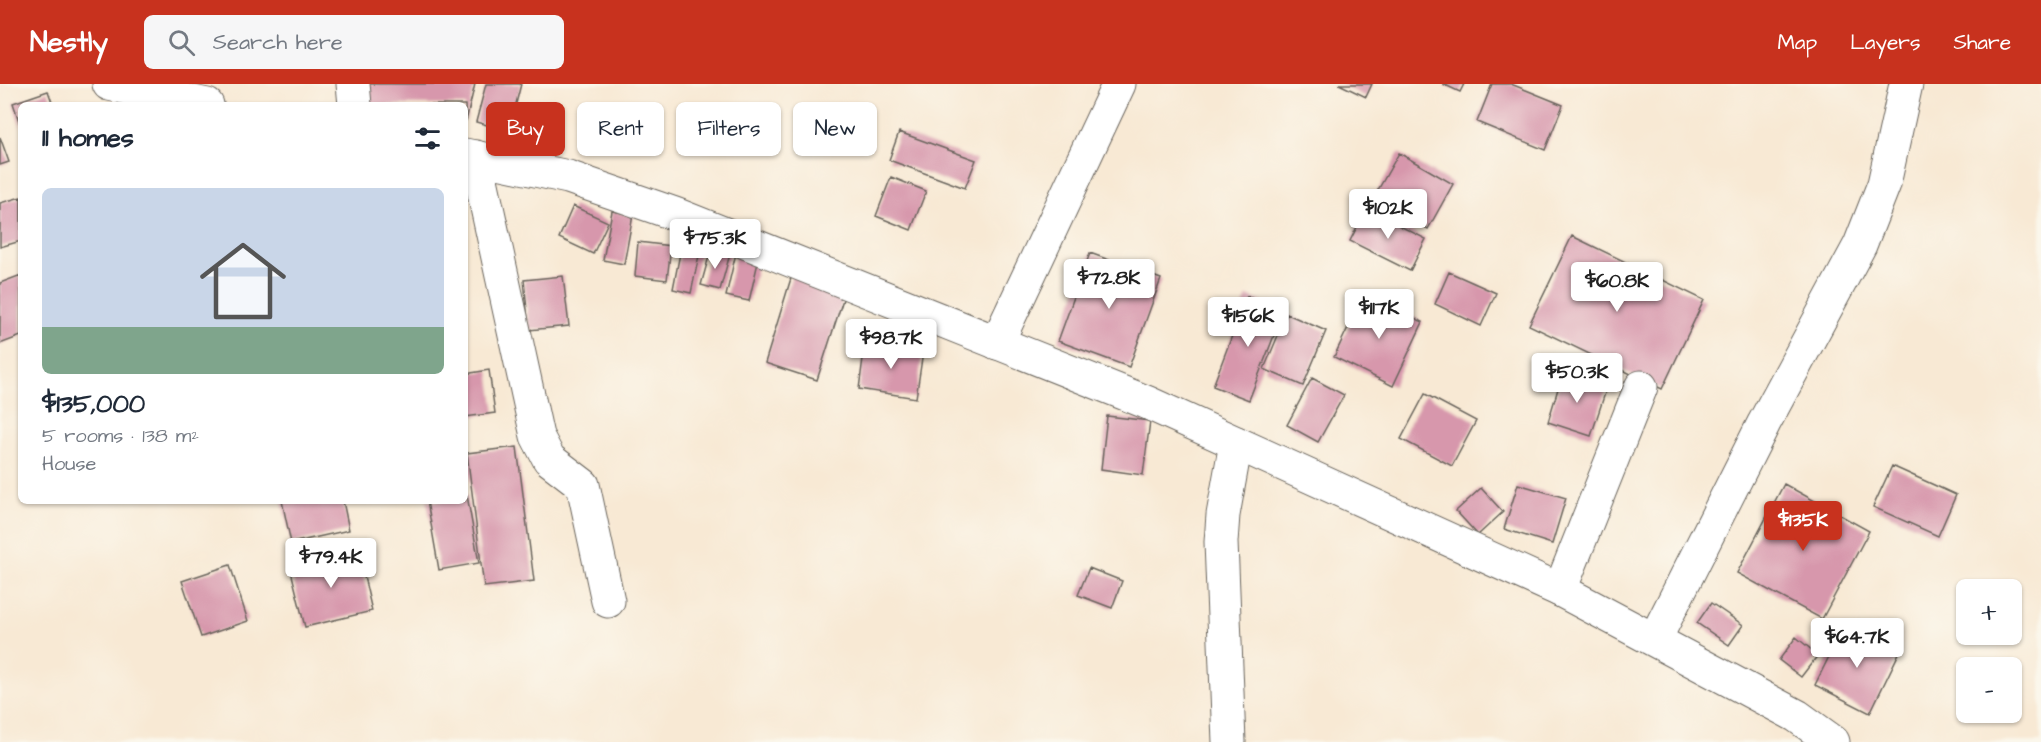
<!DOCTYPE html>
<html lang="en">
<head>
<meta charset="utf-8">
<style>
  body { margin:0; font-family:"Architects Daughter",sans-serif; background:#f6f6f7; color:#1f2937; height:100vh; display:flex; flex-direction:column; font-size:22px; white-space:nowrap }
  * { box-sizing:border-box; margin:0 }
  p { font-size:20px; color:#747a83 }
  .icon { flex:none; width:33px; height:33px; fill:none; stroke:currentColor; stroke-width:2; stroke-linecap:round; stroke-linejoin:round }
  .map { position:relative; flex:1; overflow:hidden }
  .details { position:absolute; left:18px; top:18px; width:450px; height:402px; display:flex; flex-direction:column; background:#fff; border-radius:9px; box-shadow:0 2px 4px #0004 }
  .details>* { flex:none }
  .top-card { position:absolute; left:486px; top:18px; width:570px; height:54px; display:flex; gap:12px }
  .controls { position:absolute; left:1956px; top:495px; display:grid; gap:12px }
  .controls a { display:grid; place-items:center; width:66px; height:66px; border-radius:9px; background:#fff; box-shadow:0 2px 4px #0004; font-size:30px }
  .price { position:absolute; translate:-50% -51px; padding:0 14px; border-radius:6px; background:#fff; color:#222; font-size:20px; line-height:39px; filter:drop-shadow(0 2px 3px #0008) }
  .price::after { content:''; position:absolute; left:50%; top:36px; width:18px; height:14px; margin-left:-9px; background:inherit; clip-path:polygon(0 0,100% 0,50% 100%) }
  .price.active { background:#c8321e; color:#fff }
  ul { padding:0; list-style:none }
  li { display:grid; align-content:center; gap:12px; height:318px; padding:0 24px }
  li span { display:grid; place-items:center; height:186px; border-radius:9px; color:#555 }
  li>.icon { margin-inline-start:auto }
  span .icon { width:108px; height:108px; fill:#fffc; stroke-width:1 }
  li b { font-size:26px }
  h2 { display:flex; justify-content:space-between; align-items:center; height:72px; padding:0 24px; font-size:26px }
  .tag { padding:0 21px; border-radius:9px; background:#fff; box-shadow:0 2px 4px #0004; font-size:21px; line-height:54px }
  .tag.active { background:#c8321e; color:#fff }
  header { display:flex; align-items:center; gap:36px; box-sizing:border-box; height:84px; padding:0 30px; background:#c8321e; color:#fff }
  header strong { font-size:28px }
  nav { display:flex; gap:33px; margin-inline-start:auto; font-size:21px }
  .search { width:420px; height:54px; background:#f6f6f7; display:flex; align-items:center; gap:15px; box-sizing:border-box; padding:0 21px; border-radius:9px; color:#747a83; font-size:22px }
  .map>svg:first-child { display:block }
</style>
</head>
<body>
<header>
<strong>Nestly</strong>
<div class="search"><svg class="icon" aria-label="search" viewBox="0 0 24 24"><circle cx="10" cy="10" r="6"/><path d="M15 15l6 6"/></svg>Search here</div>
<nav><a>Map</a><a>Layers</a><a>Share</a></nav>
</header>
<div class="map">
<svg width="2041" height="658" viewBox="0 0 2041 658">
  <rect width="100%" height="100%" fill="#fbf7ec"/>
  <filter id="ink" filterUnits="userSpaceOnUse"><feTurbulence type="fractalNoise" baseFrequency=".0167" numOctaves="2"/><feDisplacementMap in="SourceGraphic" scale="12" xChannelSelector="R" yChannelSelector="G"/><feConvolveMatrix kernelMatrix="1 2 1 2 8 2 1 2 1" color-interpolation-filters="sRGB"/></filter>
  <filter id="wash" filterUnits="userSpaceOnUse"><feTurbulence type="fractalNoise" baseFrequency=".008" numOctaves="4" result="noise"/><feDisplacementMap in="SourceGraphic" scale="24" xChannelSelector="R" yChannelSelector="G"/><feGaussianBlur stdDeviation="1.35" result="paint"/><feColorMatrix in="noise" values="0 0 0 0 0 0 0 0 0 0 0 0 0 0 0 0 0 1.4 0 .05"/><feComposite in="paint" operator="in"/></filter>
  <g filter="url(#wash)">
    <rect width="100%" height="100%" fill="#f8e9d4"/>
    <g id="blocks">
      <path fill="#d797ac" d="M366,0H475L466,37L465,21H377L362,17Z
        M486,0H521L509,47L476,38Z
        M1339,0H1372L1366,13Z
        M1443,0H1464L1460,8Z
        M1492,0H1511L1563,21L1545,66L1477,38Z
        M48,7L53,21H21V43L13,19Z
        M899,48L976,76L965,104L889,76Z
        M0,53L9,78L0,81Z
        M1399,69L1453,100L1428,145L1374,113Z
        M891,93L926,107L911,146L876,132Z
        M21,113V157L0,163V119Z
        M573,122L608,138L593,170L559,154Z
        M1366,125L1426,155L1410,187L1350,157Z
        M612,127L633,131L624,180L603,176Z
        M684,149L703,153L691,209L673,205Z
        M1572,152L1704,216L1662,305L1529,241Z
        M638,158L671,162L667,196L635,192Z
        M711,165L730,170L720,206L701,201Z
        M736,169L759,174L749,217L726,212Z
        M1090,169L1161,195L1129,283L1058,257Z
        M1449,188L1496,209L1481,242L1435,220Z
        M21,191V252L0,260V199Z
        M792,191L845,209L817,296L765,279Z
        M563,192L569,242L529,246L524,196Z
        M1364,210L1423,238L1393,302L1334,273Z
        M1247,212L1284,226L1249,316L1213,302Z
        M1287,230L1326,247L1303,302L1264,285Z
        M865,259L923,268L916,314L859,305Z
        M489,286L495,329L465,333V290Z
        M1563,288L1607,303L1591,352L1548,338Z
        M1312,294L1344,311L1318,358L1287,341Z
        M1425,310L1476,337L1452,382L1401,355Z
        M1107,332L1150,337L1143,391L1101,385Z
        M517,363L534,497L484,503L467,369Z
        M1892,382L1956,411L1938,452L1873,423Z
        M1518,400L1566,414L1552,460L1504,445Z
        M1784,400L1869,447L1822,535L1737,489Z
        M1481,404L1503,428L1478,451L1456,427Z
        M465,411H467L479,479L439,486L427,417H465Z
        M282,417H343L349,446L291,459Z
        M358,467L372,527L305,543L290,483Z
        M230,481L248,537L201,553L182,497Z
        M1089,484L1122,497L1112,524L1078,511Z
        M1711,519L1743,541L1729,561L1697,539Z
        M1844,542L1899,569L1870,629L1815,601Z
        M1796,553L1818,571L1801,593L1779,576Z"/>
    </g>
  </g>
  <g filter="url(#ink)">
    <use href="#blocks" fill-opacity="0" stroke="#69645c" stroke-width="1.5"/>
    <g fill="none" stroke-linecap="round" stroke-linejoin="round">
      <defs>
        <path id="street" d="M353,0L355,21
          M476,73L537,352L549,375L583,401L608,517
          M997,259L1119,0
          M1560,506L1641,303
          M1655,555L1764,339L1860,161L1884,100L1906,0
          M1229,658L1221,458L1223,431L1236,359"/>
        <path id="secondary" d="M109,0L207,21
          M465,71L568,93L675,130L1146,318L1560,506L1797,632L1833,658"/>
      </defs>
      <use href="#street" stroke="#69645c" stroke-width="35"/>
      <use href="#secondary" stroke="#69645c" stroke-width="35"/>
      <use href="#street" stroke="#fff" stroke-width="33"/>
      <use href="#secondary" stroke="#fff" stroke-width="33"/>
    </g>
  </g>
</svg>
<div class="controls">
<a>+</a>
<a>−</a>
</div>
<b class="price" style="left:1388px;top:156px">$102K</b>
<b class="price" style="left:715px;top:186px">$75.3K</b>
<b class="price" style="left:1109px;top:226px">$72.8K</b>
<b class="price" style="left:1617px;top:229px">$60.8K</b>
<b class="price" style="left:1379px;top:256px">$117K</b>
<b class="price" style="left:1248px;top:264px">$156K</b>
<b class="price" style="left:891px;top:286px">$98.7K</b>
<b class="price" style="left:1577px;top:320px">$50.3K</b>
<b class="price active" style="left:1803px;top:468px">$135K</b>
<b class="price" style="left:331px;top:505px">$79.4K</b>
<b class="price" style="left:1857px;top:585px">$64.7K</b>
<div class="top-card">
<a class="tag active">Buy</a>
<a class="tag">Rent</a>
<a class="tag">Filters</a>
<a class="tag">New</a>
</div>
<section class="details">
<h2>11 homes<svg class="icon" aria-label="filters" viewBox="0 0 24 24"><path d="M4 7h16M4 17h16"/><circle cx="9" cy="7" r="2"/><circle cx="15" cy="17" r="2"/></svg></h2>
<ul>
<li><span style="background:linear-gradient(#c9d6e8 75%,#7fa58c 0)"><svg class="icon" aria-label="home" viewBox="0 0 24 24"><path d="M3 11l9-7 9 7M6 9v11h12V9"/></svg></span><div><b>$135,000</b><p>5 rooms · 138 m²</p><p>House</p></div></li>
</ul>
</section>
</div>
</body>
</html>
